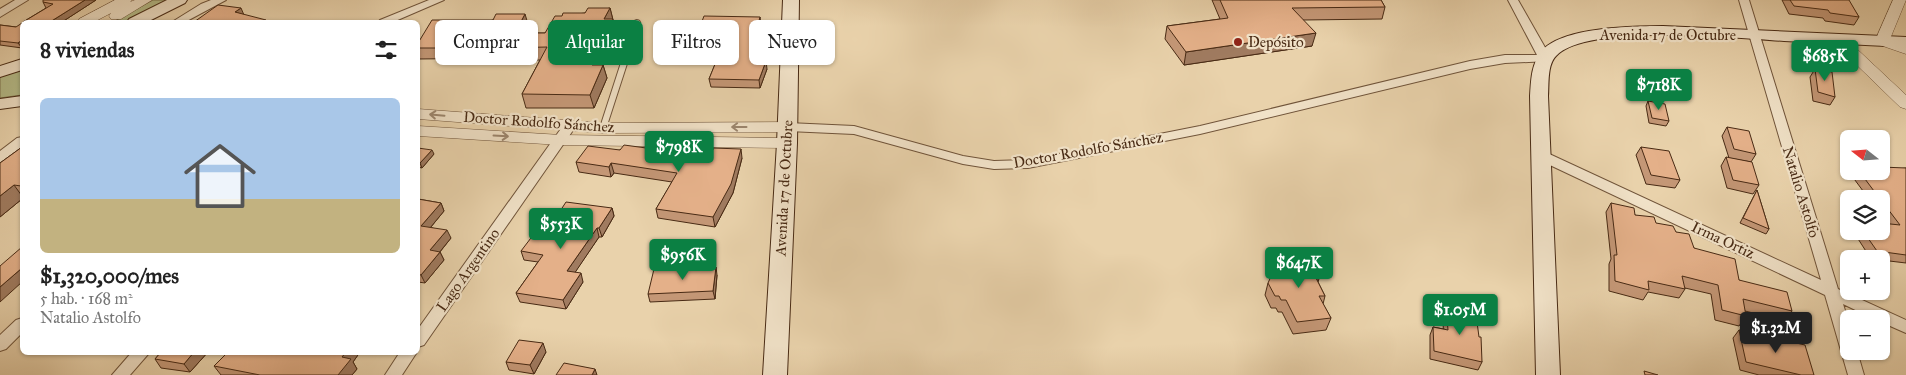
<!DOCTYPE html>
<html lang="es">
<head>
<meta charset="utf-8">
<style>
  body { margin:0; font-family:"IM FELL Great Primer",serif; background:#f6f6f6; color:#222; height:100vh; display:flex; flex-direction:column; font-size:19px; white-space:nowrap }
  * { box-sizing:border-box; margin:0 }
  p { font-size:16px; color:#767676 }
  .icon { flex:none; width:28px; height:28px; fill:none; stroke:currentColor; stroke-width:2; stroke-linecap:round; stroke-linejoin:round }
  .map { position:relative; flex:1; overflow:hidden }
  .panel { position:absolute; left:20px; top:20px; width:400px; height:335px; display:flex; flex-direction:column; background:#fff; border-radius:8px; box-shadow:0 1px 4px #0004 }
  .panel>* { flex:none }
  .banner { position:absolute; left:435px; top:20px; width:475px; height:45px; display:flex; gap:10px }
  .needle { width:32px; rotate:287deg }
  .controls { position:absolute; left:1840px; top:130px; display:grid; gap:10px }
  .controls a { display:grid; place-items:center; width:50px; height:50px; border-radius:8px; background:#fff; box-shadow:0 1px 4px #0004; font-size:25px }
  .price { position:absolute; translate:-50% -42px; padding:0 11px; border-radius:5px; background:#0b8043; color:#fff; font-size:16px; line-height:32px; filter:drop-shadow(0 1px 2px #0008) }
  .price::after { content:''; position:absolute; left:50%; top:30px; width:15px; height:11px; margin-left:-8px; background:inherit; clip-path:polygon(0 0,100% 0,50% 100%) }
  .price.on { background:#222; color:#fff }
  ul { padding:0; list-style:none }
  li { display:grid; align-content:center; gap:10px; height:265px; padding:0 20px }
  li span { display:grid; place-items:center; height:155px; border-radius:8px; color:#555 }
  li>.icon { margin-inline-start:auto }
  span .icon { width:90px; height:90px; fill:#fffc; stroke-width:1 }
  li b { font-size:21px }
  h2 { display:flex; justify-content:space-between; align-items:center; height:60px; padding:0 20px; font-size:21px }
  .chip { padding:0 18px; border-radius:8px; background:#fff; box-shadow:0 1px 4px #0004; font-size:18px; line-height:45px }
  .chip.on { background:#0b8043; color:#fff }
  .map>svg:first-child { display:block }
</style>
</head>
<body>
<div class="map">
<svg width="1906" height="375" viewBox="0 0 1906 375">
  <rect width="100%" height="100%" fill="#e9d2ab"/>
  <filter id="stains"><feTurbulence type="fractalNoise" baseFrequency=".004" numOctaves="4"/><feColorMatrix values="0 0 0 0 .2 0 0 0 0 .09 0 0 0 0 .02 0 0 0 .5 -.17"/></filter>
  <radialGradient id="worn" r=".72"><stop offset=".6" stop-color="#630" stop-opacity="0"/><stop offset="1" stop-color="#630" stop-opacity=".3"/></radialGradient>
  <path fill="#b5bc89" stroke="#7e734e" d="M153,0H169L124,22H113Z
    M22,68V95L0,98V77Z"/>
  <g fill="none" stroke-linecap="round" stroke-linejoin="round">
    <defs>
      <path id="service" d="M603,128L637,23"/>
      <path id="minor" d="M15,0H28L0,17V9Z
        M211,0H226L185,22H172L201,4Z
        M429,0H444L393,22H378L380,20Z
        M1508,0H1518L1551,58L1549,61L1505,63L1470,69L1200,134L1028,168L994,169L963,164L854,134L788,131L782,127L788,123L854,126L963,156L994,161L1028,160L1200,126L1470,61L1505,55H1537Z
        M1739,0H1749L1838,289L1906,320V333L1881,322V319H1874L1843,304L1849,323V351H1857L1864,375H1848L1825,295L1535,158L1533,155L1540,151L1545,152L1821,280Z
        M570,122L576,126L424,345L418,347V329L565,123Z
        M22,137V147L5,161L0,162V151L17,138Z
        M22,318V333L6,349L0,351V335L16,320Z
        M132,352H150L130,375H112Z
        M400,352H417L402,375H385Z"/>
      <path id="tertiary" d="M115,0H132L130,2L135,0H152L121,19H111L109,16L111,13L94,22H77L79,19Z
        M1893,0H1906L1890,39L1906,45V54L1877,44L1875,41Z
        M1838,35L1843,36L1906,95V109L1900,107L1833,42L1831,39L1833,36Z
        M418,109L603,123L788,122L794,123L796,127L794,131L788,132L603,133L418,119Z
        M418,126L561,135L787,138L793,139L795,143L793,147L787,148L561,145L418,136Z"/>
      <path id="secondary" d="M167,0H187L185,3L147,22H127L129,19Z
        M783,0H799L797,143L787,375H763L777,143Z
        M1663,26L1906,37V47C1865,45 1825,43 1784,41C1739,38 1587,23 1556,56C1547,65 1549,84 1548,96L1560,375H1536L1530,96C1531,81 1531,65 1541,52C1560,27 1633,26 1663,26Z
        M22,59V70L0,77V66Z
        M22,96V106L0,109V99Z"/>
    </defs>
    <use href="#service" stroke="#70543a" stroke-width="8"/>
    <use href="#minor" stroke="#70543a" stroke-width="2"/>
    <use href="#tertiary" stroke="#70543a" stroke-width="1"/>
    <use href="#secondary" stroke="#482a14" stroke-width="2"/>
    <use href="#service" stroke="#f1e2c8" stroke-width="6"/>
    <use href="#minor" fill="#f1e2c8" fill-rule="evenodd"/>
    <use href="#tertiary" fill="#f1e2c8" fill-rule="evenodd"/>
    <use href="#secondary" fill="#f1e2c8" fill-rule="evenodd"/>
  </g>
  <path fill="#c49776" stroke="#482a14" d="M96,0L62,22H23L46,8L43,2Z
    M1212,0H1381L1385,7L1382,19L1303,20L1312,46L1184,65L1165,39L1167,26L1220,19Z
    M1782,0H1848L1859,17L1854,25L1825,21L1823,18L1789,14Z
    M610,8L616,32L601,65H603L607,78L594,108H526L522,94L540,60L509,61L508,58L418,59V43L493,20L528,24L524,33H545L562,16L585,13Z
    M0,25L16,27L22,48L0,45Z
    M761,25L758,35L762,43L757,60L767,69L760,88L711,87L709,79L725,40H699L698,32Z
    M1815,69L1835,97L1830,105L1813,101L1810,77Z
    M1648,101L1669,121L1666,126L1649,123L1646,106Z
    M1727,127L1756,154L1751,162L1729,158L1722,136Z
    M22,147V199L0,217V163Z
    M1641,147L1680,180L1675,188L1646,184L1636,155Z
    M418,148L434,154L422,168L418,167Z
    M620,150L676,152L742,158L733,193L715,227L658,218L656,209L672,182L614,173L611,177L579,172L576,162Z
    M1726,157L1759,185L1753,194L1727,188L1721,166Z
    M1849,163V171H1881L1906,168V263L1881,260V259H1871L1853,231H1881L1888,223L1881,215V199H1869L1846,168Z
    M1757,190L1769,229L1766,234L1740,223Z
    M418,199L441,203L444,211L431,227L451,238L440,252L444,260L425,283L418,282Z
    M1611,203L1635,215L1676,232L1694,248L1739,280L1792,311L1785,321L1745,311L1746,316L1739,326L1715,320L1711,294L1685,288V289L1679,298L1648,292L1643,300L1609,291V264L1611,259L1606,212Z
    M612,208L614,216L602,237H599L575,272L583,282L566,309L520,302L516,293L538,262L524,260L521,251L547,231Z
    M717,275L715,299L650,302L648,294Z
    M1318,282L1325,296L1323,304L1331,318L1326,330L1293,334L1282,312H1278L1276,308H1271L1265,295L1268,283Z
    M1461,304L1482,362L1478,370L1430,359V335L1433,327L1444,329L1443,327L1447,318L1451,319L1455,310H1458Z
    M1739,330L1814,375H1759L1740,370L1733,338Z
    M161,352H208L190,372L161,368L155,359Z
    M228,352H360L353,362L357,369L352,375H221L214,366Z
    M546,352L534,374L509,370L506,362Z"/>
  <path fill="#a07b60" stroke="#482a14" d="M85,0H96L62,22H50Z
    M241,8L244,15L235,12Z
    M610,8L616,32L595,78L592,65L604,19Z
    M525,14L528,24L516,48H507Z
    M760,17L761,25L756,43L755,35Z
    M1316,33L1312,46L1184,65L1186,52Z
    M761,35L762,43L755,68L754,60Z
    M22,40V48L18,43Z
    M766,61L767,69L760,88L759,80Z
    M603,65L607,78L594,108L590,95Z
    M741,149L742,158L733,193L715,227L713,217Z
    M432,150L434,154L422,168L420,163Z
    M611,163L614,173L611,177L609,167Z
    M14,185L22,196V199L0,217V196Z
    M441,203L444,211L425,234L421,226Z
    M612,208L614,216L602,237L599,228Z
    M597,228L599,237L570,280L567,271Z
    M447,230L451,238L434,259L430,250Z
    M440,252L444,260L425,283L421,275Z
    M716,267L717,275L715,299L713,291Z
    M22,268V282L0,302V287Z
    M1322,270L1318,282L1316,278Z
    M581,273L583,282L566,309L563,300Z
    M543,343L546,352L534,374L530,365Z
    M194,352H208L190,372L184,364Z
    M346,352H360L353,362L357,369L352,375H338L342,357Z
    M595,369L597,375H592Z"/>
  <path fill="#e4b089" stroke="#482a14" d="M43,0H85L50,22H23L53,4L43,2Z
    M1220,0H1381L1385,7L1292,8L1316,33L1186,52L1167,26L1228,18Z
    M1790,0H1849L1859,17L1830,13L1828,10L1794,6Z
    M218,5L241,8L235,12L266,20L262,22H194Z
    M588,8H610L604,19H613L592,65H603L590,95L522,94L547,47L505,48L513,33H545L555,16H562L563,13H585Z
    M496,14H525L515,33H513L505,48H507H418V43L432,20H493Z
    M704,16L760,17L755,35H761L754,60L766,61L759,80L709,79L728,32H698Z
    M22,23V40L18,43L0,41V25L16,27Z
    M1815,69L1832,72L1835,97L1818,92Z
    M1648,101L1665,104L1669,121L1652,118Z
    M1727,127L1749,131L1756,154L1734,149Z
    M624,145L676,152L681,145L713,150V148L741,149L731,184L713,217L656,209L677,173L611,163L609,167L576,162L588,146L620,150Z
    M22,147V184L21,186L14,185L0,196V163Z
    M1641,147L1669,151L1680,180L1651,175Z
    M418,148L432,150L420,163H418Z
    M1726,157L1752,162L1759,185L1733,180Z
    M1881,167L1906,168V255L1877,251L1863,231H1881V223L1900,225L1881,200V199H1880L1859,171H1881Z
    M1757,190L1769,229L1743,218Z
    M418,199L441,203L421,226L447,230L430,250L440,252L421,275L418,274Z
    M566,202L612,208L599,228H597L567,271L581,273L563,300L516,293L543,255L521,251L537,230L547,231Z
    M1611,203L1634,208L1635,215L1654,217L1656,223L1673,226L1676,232L1689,234L1694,248L1735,259L1739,280L1787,292L1792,311L1743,299L1746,316L1722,310L1718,285L1682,276L1685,289L1648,281L1649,290L1615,281L1614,255H1617Z
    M22,247V268L0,287V266Z
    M1289,254L1322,270L1316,278L1325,296H1319L1331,318L1297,322L1286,300H1281L1279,296H1275L1268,283L1273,272Z
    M716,267L713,291L648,294L654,269L673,270Z
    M1461,304L1475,307L1479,337H1481L1482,362L1434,351L1433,327L1448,330L1447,318L1456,320L1455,310L1462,311Z
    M1739,330L1805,345L1814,375H1801L1746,362Z
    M519,340L543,343L530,365L506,362Z
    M161,352H194L184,364L155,359Z
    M228,352H346L342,357L351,359L338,375H260L214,366Z
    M564,363L595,369L592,375H556Z
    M1644,371L1658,375H1645Z"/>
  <defs><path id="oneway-shaft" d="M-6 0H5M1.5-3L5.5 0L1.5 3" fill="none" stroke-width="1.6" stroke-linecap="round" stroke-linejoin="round" transform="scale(1.25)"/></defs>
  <g stroke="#9c866e">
    <use href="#oneway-shaft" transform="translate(437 115) rotate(-175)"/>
    <use href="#oneway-shaft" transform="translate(739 127) rotate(180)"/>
    <use href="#oneway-shaft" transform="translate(501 136) rotate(3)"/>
  </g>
  <circle fill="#8f2418" stroke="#f1e2c8" stroke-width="2" cx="1238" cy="42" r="5"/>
  <g text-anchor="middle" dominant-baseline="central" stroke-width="4.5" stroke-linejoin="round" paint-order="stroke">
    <g font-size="15" fill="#482a14" stroke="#f1e2c8">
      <text x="1668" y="35">Avenida 17 de Octubre</text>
      <text transform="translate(539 122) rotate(4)">Doctor Rodolfo Sánchez</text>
      <text transform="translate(1088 150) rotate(-10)">Doctor Rodolfo Sánchez</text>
      <text transform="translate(784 188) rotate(-87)">Avenida 17 de Octubre</text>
      <text transform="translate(1801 192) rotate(73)">Natalio Astolfo</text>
      <text transform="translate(1723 240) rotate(25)">Irma Ortiz</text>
      <text transform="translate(468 270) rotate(-55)">Lago Argentino</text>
    </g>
    <g font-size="15" fill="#482a14" stroke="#f1e2c8" text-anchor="start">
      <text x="1248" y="42">Depósito</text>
    </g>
  </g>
  <rect width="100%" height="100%" filter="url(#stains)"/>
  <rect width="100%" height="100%" fill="url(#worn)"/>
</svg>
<div class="controls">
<a><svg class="needle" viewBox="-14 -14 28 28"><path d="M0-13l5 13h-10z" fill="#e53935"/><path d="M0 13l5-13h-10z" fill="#767676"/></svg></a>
<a><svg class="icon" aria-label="layers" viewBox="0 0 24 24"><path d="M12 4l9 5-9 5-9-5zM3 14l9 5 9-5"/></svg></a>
<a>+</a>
<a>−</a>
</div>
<b class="price" style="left:1825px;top:82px">$685K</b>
<b class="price" style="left:1659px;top:111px">$718K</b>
<b class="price" style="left:679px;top:173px">$798K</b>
<b class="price" style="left:561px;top:250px">$553K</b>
<b class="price" style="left:683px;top:281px">$956K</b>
<b class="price" style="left:1299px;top:289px">$647K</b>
<b class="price" style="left:1460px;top:336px">$1.05M</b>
<b class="price on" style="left:1776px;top:354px">$1.32M</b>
<div class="banner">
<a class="chip">Comprar</a>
<a class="chip on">Alquilar</a>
<a class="chip">Filtros</a>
<a class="chip">Nuevo</a>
</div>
<section class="panel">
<h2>8 viviendas<svg class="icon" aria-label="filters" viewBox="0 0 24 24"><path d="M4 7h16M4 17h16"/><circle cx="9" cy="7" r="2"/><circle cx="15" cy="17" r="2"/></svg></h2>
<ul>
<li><span style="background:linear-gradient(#a9c7e8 65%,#c2b280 0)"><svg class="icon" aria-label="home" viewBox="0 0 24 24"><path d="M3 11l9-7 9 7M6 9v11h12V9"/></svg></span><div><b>$1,320,000/mes</b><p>5 hab. · 168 m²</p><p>Natalio Astolfo</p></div></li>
</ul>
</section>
</div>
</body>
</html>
